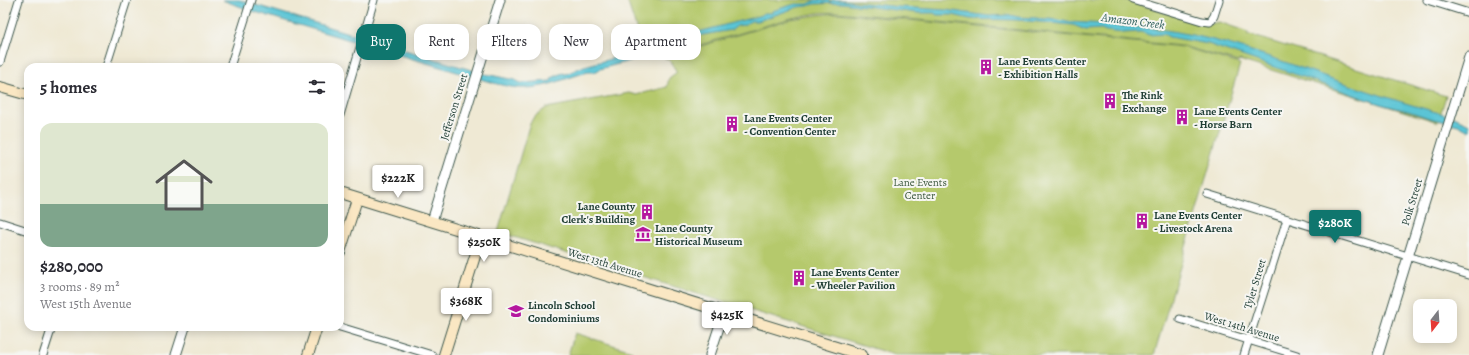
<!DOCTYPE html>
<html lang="en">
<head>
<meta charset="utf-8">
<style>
  body { margin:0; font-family:Alegreya,serif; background:#f2f2f3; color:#2b2b33; height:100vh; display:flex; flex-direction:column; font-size:15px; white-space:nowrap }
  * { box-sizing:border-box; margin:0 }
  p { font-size:13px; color:#7c7c81 }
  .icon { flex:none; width:22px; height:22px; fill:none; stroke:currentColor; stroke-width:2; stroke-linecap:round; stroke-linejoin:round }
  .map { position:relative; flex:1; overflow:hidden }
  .sheet { position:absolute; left:24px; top:63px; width:320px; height:268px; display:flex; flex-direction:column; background:#fff; border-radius:12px; box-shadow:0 2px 10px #0003 }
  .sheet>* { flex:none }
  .top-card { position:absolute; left:356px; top:24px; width:380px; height:36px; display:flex; gap:8px }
  .needle { width:26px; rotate:197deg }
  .tools { position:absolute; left:1413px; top:299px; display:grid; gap:8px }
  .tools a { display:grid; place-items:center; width:44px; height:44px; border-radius:8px; background:#fff; box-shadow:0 2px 10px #0003; font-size:20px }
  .price { position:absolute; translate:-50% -34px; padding:0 9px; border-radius:4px; background:#fff; color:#222; font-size:13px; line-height:26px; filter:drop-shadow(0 1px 2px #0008) }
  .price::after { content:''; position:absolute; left:50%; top:24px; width:12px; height:9px; margin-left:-6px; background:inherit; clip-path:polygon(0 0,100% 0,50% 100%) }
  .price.current { background:#0f766e; color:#fff }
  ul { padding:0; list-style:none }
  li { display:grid; align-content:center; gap:8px; height:212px; padding:0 16px }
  li span { display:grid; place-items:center; height:124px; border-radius:12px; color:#555 }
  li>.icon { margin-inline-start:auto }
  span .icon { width:72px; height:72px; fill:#fffc; stroke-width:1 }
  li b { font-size:17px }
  h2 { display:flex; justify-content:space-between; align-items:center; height:48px; padding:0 16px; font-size:17px }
  .pill { padding:0 14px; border-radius:12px; background:#fff; box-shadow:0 2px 10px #0003; font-size:14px; line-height:36px }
  .pill.current { background:#0f766e; color:#fff }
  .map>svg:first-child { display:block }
</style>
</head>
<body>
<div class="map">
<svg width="1469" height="355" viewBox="0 0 1469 355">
  <rect width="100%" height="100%" fill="#f6f6f2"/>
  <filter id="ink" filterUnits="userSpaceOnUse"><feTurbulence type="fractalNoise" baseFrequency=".025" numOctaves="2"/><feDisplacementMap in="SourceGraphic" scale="8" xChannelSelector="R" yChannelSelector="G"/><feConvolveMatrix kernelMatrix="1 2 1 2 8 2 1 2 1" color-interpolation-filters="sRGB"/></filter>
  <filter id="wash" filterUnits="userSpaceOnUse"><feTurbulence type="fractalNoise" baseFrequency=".012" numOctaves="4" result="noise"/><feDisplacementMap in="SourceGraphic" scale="16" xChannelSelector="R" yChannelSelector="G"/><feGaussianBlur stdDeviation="0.9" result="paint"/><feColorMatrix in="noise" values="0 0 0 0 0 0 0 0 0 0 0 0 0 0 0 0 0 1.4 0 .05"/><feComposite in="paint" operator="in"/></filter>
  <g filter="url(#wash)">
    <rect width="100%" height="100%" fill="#efe9d4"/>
    <path fill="#b5c96c" stroke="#6a8350" d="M627,0H1125L1205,25L1219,22L1248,32L1247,34L1446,96L1438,122L1239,60L1238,62L1182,46L838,12L817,13L791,18L663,56L658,36L640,40Z
      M837,13L1183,47L1240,64L1154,355H895L498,232L529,126L533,118L546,108L629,93L636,95L667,87L669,78L677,72L670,61L664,57L791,19L817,15Z
      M575,333L632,351L630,355H568Z"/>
    <path fill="#5ac4d5" stroke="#3c8084" d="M222,0H239L485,74L515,80L521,83L551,81L552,78L562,73L566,74L584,66L644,50L648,47L668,41L669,44L691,34L762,15L764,13H772V11L795,4H808L816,0H822L824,1L828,0L830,2L833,0H838L900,7L946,10L989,16L1010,15L1018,17L1037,18L1044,20L1049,19L1064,21L1067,22L1110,24L1116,26C1207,27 1287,65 1371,92C1389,98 1408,104 1426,109C1441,114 1456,116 1469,124V131L1458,125L1429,118L1408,111L1380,104L1208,44L1169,37L1164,34L1149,35L1141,32L1123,33L1106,31L1101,29L1086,30L1073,25L1016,20L970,19L953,15H937L934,13H917L842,3L814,4L808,6L798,7L758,21H751L744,25L737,26L732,30L691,37L678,44L672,45L644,57L600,69L595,72H588C568,77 549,87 528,88C517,89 507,86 497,84L255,12Z"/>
  </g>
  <g filter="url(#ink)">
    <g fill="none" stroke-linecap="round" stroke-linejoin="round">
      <defs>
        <path id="minor" d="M1133,0L1202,21L1210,22L1214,16L1219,0
          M1427,0L1469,13
          M0,62L19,0
          M106,67L127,0
          M230,67L251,0
          M340,115L374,0
          M1207,194L1469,275
          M0,222L28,231
          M1180,319L1297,355
          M340,327L432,355
          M43,355L52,327
          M1244,355L1287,219"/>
        <path id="tertiary" d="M432,221L500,0
          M176,355L185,327
          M710,355L724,312
          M1378,355L1469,57"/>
        <path id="secondary" d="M0,87L28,95
          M340,193L862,355
          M340,252L357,199
          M308,355L317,327
          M444,355L481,237"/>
      </defs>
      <use href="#minor" stroke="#3e574c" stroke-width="9"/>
      <use href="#tertiary" stroke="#3e574c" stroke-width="11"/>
      <use href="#secondary" stroke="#3e574c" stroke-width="12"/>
      <use href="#minor" stroke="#fff" stroke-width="7"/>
      <use href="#tertiary" stroke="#fff" stroke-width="9"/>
      <use href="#secondary" stroke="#fae7c3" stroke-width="10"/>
    </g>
  </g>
  <defs>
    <symbol id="building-bare" viewBox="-9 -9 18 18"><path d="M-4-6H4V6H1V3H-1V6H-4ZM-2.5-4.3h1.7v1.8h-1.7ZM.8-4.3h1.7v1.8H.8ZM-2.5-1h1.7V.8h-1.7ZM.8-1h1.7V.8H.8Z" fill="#b5179e" stroke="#f6f6f2" stroke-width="2.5" paint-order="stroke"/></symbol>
    <symbol id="museum-bare" viewBox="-9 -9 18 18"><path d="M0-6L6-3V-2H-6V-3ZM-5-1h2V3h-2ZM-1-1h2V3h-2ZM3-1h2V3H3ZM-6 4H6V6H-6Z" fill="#b5179e" stroke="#f6f6f2" stroke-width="2.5" paint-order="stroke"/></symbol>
    <symbol id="school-bare" viewBox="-9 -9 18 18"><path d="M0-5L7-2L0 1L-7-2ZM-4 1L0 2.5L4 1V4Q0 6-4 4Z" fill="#b5179e" stroke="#f6f6f2" stroke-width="2.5" paint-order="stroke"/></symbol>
  </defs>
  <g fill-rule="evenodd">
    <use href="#building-bare" x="975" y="56" width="22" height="22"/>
    <use href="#building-bare" x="1099" y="90" width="22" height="22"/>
    <use href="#building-bare" x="1171" y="106" width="22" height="22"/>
    <use href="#building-bare" x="721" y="113" width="22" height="22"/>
    <use href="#building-bare" x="636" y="201" width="22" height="22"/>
    <use href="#building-bare" x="1131" y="210" width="22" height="22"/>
    <use href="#museum-bare" x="632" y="223" width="22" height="22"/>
    <use href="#building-bare" x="788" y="267" width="22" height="22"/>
    <use href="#school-bare" x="505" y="300" width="22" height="22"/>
  </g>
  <g text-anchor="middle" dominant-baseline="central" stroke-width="4" stroke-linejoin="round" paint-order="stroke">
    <g font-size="11" font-weight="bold" fill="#1f3d34" stroke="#f6f6f2" text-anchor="start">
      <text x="998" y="61">Lane Events Center<tspan x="998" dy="13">- Exhibition Halls</tspan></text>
      <text x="1122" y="95">The Rink<tspan x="1122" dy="13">Exchange</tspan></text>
      <text x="1194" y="111">Lane Events Center<tspan x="1194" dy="13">- Horse Barn</tspan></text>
      <text x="744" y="118">Lane Events Center<tspan x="744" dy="13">- Convention Center</tspan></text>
      <text x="635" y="206" text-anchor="end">Lane County<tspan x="635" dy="13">Clerk's Building</tspan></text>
      <text x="1154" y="215">Lane Events Center<tspan x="1154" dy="13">- Livestock Arena</tspan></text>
      <text x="655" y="228">Lane County<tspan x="655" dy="13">Historical Museum</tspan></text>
      <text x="811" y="272">Lane Events Center<tspan x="811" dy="13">- Wheeler Pavilion</tspan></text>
      <text x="528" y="305">Lincoln School<tspan x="528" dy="13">Condominiums</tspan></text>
    </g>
    <g font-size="11" fill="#1f3d34" stroke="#f6f6f2">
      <text transform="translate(454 107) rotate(-73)">Jefferson Street</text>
      <text transform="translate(1412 202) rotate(-73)">Polk Street</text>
      <text transform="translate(605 263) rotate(17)">West 13th Avenue</text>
      <text transform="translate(1255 284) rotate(-73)">Tyler Street</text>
      <text transform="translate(1242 327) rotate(17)">West 14th Avenue</text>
    </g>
    <g font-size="11" fill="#3d593f" stroke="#f6f6f2">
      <text x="920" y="182">Lane Events<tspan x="920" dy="13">Center</tspan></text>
    </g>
    <g font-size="12" font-style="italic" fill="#2e5f5c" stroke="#f6f6f2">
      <text transform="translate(1133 21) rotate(7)">Amazon Creek</text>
    </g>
  </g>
</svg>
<div class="tools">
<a><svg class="needle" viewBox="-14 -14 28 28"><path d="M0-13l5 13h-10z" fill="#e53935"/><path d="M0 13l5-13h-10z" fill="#7c7c81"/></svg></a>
</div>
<b class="price" style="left:398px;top:199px">$222K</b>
<b class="price current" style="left:1335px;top:244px">$280K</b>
<b class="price" style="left:484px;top:263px">$250K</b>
<b class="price" style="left:466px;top:322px">$368K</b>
<b class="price" style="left:727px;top:336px">$425K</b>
<div class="top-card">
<a class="pill current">Buy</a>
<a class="pill">Rent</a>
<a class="pill">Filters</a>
<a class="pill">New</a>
<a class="pill">Apartment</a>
</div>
<section class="sheet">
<h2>5 homes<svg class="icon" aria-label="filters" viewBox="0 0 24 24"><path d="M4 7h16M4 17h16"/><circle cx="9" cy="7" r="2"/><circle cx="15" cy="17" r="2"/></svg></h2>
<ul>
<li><span style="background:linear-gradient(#dfe7d0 65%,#7fa58c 0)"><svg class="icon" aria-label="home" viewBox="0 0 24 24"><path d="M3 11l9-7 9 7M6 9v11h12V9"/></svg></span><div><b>$280,000</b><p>3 rooms · 89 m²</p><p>West 15th Avenue</p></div></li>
</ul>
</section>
</div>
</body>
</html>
